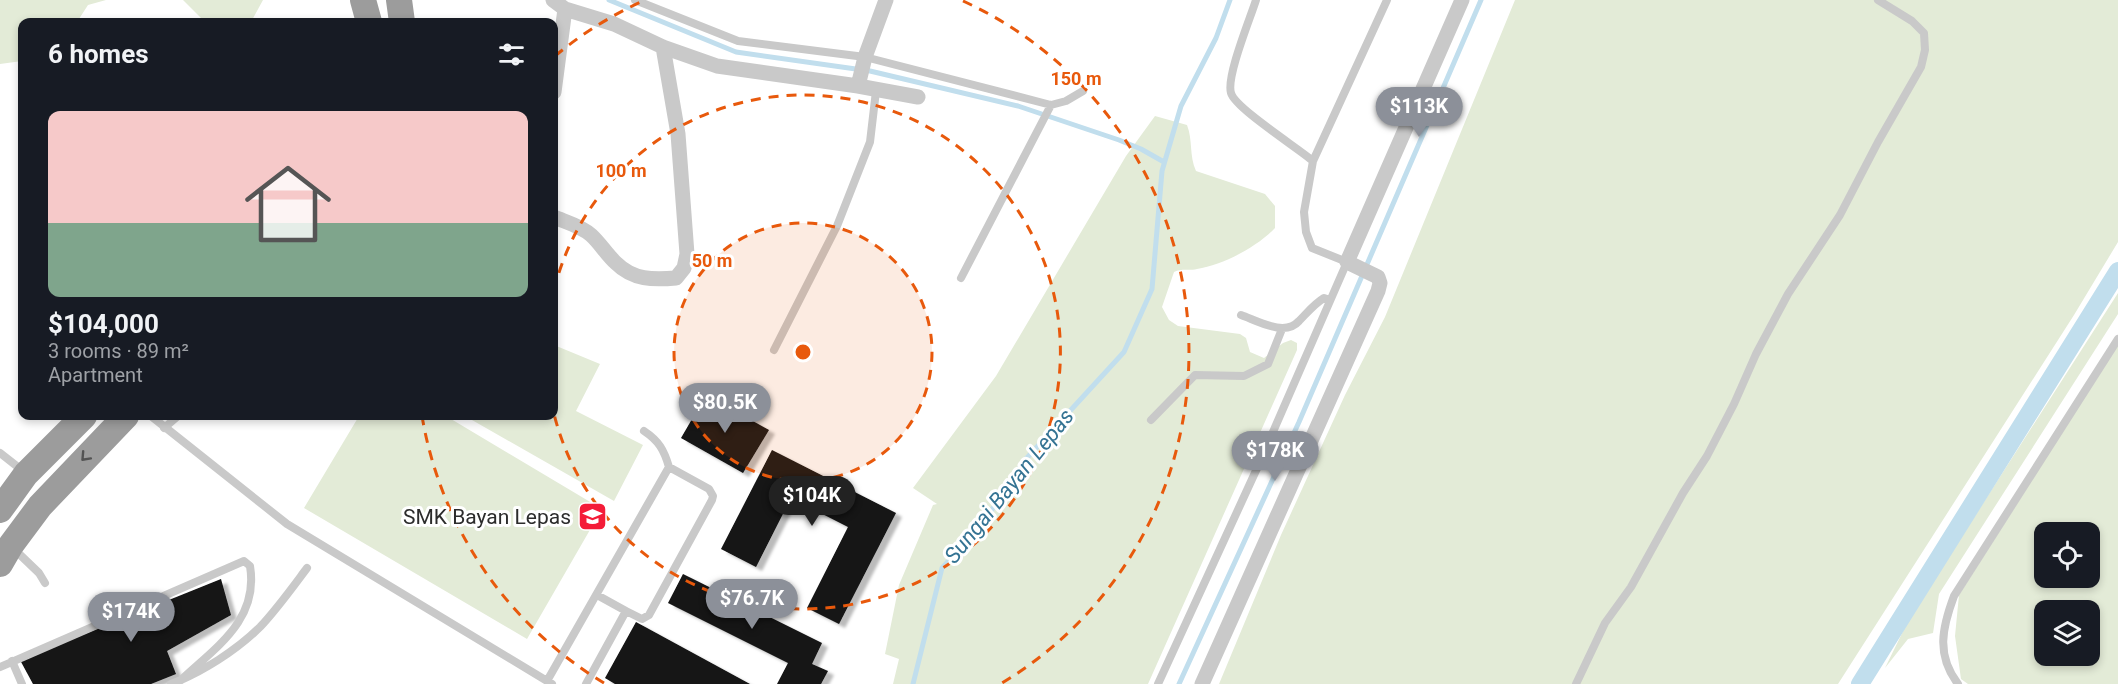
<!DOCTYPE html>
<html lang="en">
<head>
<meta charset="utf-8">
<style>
  body { margin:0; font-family:Roboto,sans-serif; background:#242831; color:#f1f3f6; height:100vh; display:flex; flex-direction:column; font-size:22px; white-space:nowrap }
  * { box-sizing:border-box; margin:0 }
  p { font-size:20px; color:#9ea1a6 }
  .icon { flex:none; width:33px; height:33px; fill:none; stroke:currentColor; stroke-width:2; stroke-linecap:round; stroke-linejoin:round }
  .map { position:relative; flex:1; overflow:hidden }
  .side { position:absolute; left:18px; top:18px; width:540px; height:402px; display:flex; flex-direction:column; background:#171b24; border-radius:12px; box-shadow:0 3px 9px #0003 }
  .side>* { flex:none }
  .fabs { position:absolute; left:2034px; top:522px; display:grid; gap:12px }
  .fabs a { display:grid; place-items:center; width:66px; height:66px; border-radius:12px; background:#171b24; box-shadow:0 3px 9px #0003; font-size:30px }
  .price { position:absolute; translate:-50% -51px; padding:0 14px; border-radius:21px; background:#8c9099; color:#fff; font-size:20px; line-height:39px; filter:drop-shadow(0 2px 3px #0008) }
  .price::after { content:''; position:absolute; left:50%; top:36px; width:18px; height:14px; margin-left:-9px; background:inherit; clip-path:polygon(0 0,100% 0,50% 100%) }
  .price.on { background:#222; color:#fff }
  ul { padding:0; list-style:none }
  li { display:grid; align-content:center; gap:12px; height:318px; padding:0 30px }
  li+li { border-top:2px solid #363941 }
  li span { display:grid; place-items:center; height:186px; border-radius:12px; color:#555 }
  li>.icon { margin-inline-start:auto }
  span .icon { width:108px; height:108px; fill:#fffc; stroke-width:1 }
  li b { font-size:26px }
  h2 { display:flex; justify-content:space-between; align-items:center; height:72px; padding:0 30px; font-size:26px }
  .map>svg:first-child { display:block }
</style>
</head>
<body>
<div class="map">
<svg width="2118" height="684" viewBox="0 0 2118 684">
  <defs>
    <filter id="shadow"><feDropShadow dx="6" dy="4" stdDeviation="1.5" flood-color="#0004"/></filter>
  </defs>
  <rect width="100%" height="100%" fill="#fff"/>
  <path fill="#e3ebd7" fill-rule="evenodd" d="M0,0H106L88,5L77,22H22V61L0,64Z
    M183,0H263L251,22H200L201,18Z
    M1515,0H2118V242L2074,315L1838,684H1219L1281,535L1345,395L1385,317Z
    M1155,116L1187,125C1193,140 1189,156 1196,171L1265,194L1275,206V228C1257,247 1223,265 1197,269C1188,271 1182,268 1174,272L1162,307L1169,320L1178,326L1240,334L1246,338L1250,352L1264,358L1283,343L1291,340L1297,343V350L1148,684H893L899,659L885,654L899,585L933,505L937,504L913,488L996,376L1126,156Z
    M2118,293V314L1939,594L1933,633L1908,639L1885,668L1910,617Z
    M2118,344V684H1968L1961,679L1955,636L1959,595ZM2044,532H2090V578H2044ZM2044,610H2090V656H2044Z
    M554,345L600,364L576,411L643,445L614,501L465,416H554Z
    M359,416H446L602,509L527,639L304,508Z"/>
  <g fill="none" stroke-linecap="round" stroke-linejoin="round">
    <path stroke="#c1deed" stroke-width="5" d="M609,0L736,52L870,71L1018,106L1119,140L1141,149L1164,162
      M913,684L942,568L981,526L1025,460L1124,352L1152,289L1162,171L1181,106L1216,38L1230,0
      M1179,684L1299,422L1481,0"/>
    <path stroke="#c1deed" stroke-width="18" d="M1860,684L2118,271"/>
  </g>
  <path fill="#131313" filter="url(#shadow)" d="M706,395L769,430L743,473L681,438Z
    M772,450L896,513L839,624L807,608L848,527L791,498L756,567L721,549Z
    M683,574L822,643L812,664L828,671L821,684H777L788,663L668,603Z
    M221,579L231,615L167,651L176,674L151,684H33L20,660Z
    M636,622L750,684H615L605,678Z"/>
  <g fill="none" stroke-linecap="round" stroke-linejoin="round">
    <path stroke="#c9c9c9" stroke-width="8" d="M635,0L738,41L865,57L1051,105L1066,101L1083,91
      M1256,0C1250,19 1226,77 1231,93C1235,108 1298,148 1313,161
      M961,278L1051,105
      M1241,315C1258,321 1285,337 1299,321C1307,313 1314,304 1324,298L1330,300
      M774,350L837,226L870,142L876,91
      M151,416L287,524L552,684
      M1151,420L1195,375L1244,376L1268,364L1282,329
      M164,428L178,416
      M0,453L23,471
      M14,549L39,573L45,583
      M597,595L626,611
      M12,661L22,684
      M0,667L244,561L250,566C259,620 216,647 181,680
      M547,681L669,467C664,450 659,441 644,431
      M171,684C201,673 237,650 260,627C277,609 292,588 307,568
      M586,684L626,611L642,619L649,615L712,500L713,496L709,489L669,467
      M1158,684L1259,464L1347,262L1312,248L1306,232L1304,212L1313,161L1387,0
      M1576,684L1605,623L1631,587L1683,493L1707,456L1734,404L1756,354L1788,294L1840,215L1878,142L1921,67L1925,50L1924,33L1912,21L1878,0
      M1958,684C1936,655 1942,628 1954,596L2118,339"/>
    <path stroke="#c9c9c9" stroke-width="15" d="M553,0L565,9L614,24L663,47L717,66L858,86L918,97
      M858,86L865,57L886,0
      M554,92L565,9
      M554,217C566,222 581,226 591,235C600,243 607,255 616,263C633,280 653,280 676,278L684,268L687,254L678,134L663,47
      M1202,684L1378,291L1380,283L1378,277L1347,262L1462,0"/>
    <path stroke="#9c9c9c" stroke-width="26" d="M363,0L369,22
      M399,0L402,22
      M0,510L26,474L84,416
      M0,564L11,545L40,506L126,416"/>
  </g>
  <defs><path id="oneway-chevron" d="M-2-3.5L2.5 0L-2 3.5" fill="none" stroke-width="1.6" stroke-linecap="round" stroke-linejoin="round" transform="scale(1.5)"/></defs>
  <use stroke="#535353" href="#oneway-chevron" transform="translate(85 457) rotate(133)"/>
  <circle cx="803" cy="352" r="129" fill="#e8590c" fill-opacity=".12"/>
  <g fill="none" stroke="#e8590c" stroke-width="3" stroke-dasharray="10 8">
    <circle cx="803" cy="352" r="129"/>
    <path d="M554 290A257 257 0 1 1 554 414"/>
    <path d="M604 683A386 386 0 0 1 422 416M555 56A386 386 0 0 1 643 1M963 1A386 386 0 0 1 1002 683"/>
  </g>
  <defs>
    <symbol id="school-square" viewBox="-11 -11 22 22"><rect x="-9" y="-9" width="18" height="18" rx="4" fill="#f41c38" stroke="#fff"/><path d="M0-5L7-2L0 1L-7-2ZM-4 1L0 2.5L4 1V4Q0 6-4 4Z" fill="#fff"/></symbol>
  </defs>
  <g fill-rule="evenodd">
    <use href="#school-square" x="576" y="500" width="33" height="33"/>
  </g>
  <g text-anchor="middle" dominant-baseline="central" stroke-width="6" stroke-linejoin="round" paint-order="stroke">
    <g font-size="21" fill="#2c2c2c" stroke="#fff" text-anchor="end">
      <text x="571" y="517">SMK Bayan Lepas</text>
    </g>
    <g font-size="22" font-style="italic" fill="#347393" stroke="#fff">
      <text transform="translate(1009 486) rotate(-51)">Sungai Bayan Lepas</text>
    </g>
  </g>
  <circle cx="803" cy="352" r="9" fill="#e8590c" stroke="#fff" stroke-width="3"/>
  <g font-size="18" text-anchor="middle" font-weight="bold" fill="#e8590c" stroke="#fff" stroke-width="6" stroke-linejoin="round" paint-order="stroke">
    <text x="1076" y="85">150 m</text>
    <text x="621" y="177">100 m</text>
    <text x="712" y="267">50 m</text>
  </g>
</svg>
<div class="fabs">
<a><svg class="icon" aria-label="locate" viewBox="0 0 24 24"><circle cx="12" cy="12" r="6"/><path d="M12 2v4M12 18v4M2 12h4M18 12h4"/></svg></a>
<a><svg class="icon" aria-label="layers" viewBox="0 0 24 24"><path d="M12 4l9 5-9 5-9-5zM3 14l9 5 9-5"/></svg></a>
</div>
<b class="price" style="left:1419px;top:138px">$113K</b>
<b class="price" style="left:725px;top:434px">$80.5K</b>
<b class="price" style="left:1275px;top:482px">$178K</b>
<b class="price on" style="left:812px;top:527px">$104K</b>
<b class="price" style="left:752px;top:630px">$76.7K</b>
<b class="price" style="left:131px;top:643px">$174K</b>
<section class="side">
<h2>6 homes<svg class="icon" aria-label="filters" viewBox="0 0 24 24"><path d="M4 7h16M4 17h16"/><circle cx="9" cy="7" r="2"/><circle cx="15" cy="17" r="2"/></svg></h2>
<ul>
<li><span style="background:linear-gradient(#f6c9c9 60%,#7fa58c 0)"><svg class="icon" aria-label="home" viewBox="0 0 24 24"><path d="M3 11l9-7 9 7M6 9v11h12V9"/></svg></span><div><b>$104,000</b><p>3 rooms · 89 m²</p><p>Apartment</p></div></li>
</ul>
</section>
</div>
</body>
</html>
